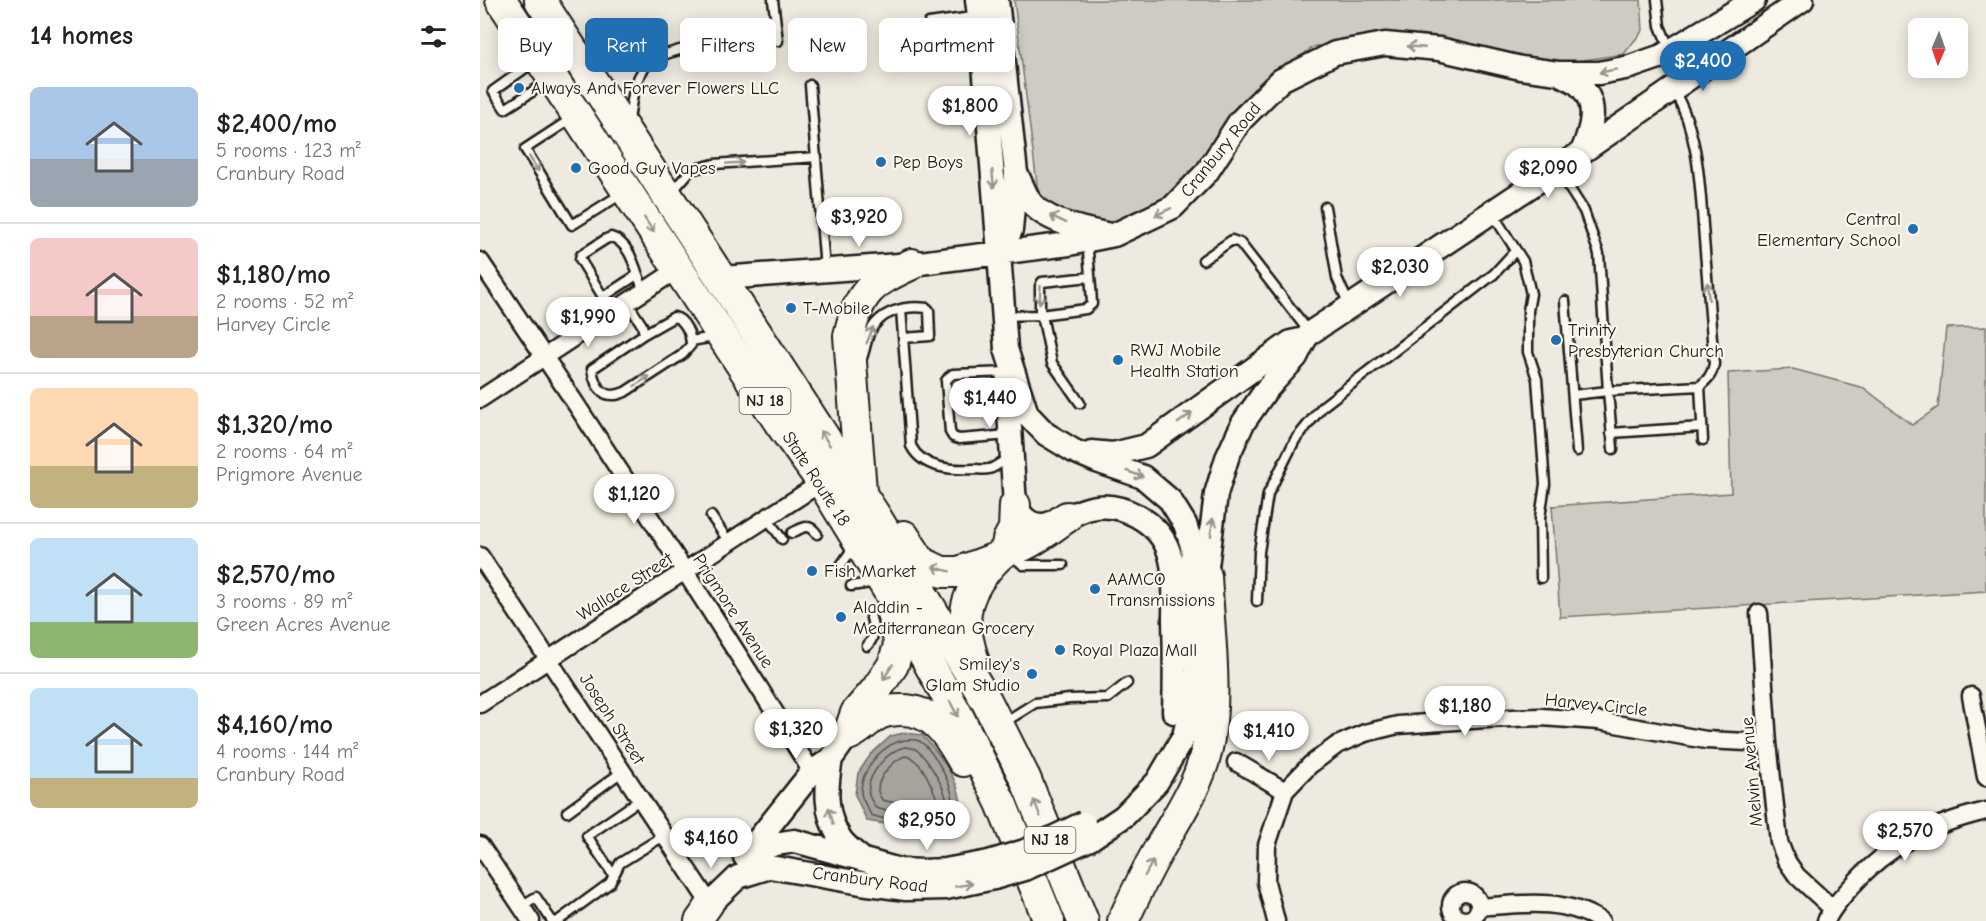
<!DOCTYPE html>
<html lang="en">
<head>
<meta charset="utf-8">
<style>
  body { margin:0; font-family:"Comic Neue",sans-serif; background:#f6f6f6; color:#222; height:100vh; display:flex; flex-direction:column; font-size:22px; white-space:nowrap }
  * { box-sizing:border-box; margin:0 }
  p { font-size:20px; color:#767676 }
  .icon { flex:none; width:33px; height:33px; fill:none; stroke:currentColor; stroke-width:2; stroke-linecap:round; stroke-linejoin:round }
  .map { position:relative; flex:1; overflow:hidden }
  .sheet { display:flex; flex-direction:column; background:#fff; width:480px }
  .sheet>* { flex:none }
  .guide { position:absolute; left:18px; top:18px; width:570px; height:54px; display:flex; gap:12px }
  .needle { width:39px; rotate:182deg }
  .tools { position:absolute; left:1428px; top:18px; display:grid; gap:12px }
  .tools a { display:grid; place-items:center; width:60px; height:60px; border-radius:9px; background:#fff; box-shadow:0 3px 15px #0003; font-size:30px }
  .price { position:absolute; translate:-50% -51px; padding:0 14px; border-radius:21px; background:#fff; color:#222; font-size:20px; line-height:39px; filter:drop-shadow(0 2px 3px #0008) }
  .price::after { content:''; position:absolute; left:50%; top:36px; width:18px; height:14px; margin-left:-9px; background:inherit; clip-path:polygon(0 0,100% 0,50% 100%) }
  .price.active { background:#1f6fb2; color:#fff }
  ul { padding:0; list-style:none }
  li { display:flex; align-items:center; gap:18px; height:150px; padding:0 30px }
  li+li { border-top:2px solid #e0e0e0 }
  li span { display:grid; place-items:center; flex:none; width:168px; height:120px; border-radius:9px; color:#555 }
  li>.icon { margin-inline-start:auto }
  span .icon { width:72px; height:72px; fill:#fffc; stroke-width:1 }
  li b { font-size:26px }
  h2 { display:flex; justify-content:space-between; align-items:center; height:72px; padding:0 30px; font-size:26px }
  .pill { padding:0 21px; border-radius:9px; background:#fff; box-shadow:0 3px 15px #0003; font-size:21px; line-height:54px }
  .pill.active { background:#1f6fb2; color:#fff }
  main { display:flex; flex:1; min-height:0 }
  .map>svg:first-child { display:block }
</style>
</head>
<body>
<main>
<section class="sheet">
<h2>14 homes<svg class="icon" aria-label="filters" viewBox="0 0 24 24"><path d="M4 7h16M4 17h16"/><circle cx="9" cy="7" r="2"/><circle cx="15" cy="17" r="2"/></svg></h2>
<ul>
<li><span style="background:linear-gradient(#a9c7e8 60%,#9aa5b1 0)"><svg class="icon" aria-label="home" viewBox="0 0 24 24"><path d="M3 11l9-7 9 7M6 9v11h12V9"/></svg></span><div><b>$2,400/mo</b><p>5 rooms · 123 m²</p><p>Cranbury Road</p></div></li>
<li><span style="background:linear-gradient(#f6c9c9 65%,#b9a48a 0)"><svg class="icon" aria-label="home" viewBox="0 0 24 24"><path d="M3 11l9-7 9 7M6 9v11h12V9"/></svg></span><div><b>$1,180/mo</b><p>2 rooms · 52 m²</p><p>Harvey Circle</p></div></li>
<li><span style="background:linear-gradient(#ffd9b3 65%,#c2b280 0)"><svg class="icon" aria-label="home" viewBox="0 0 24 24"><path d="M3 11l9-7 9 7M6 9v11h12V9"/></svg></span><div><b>$1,320/mo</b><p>2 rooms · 64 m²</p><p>Prigmore Avenue</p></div></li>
<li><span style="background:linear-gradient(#bfe0f5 70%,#8fb573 0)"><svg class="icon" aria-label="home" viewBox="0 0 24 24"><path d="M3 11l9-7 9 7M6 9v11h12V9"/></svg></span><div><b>$2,570/mo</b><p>3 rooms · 89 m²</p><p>Green Acres Avenue</p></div></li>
<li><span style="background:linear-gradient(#bfe0f5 75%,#c2b280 0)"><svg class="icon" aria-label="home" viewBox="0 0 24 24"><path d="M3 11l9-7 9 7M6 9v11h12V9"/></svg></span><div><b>$4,160/mo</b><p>4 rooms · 144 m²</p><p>Cranbury Road</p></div></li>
</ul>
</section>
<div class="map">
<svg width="1506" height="921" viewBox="0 0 1506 921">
  <rect width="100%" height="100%" fill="#eeeadf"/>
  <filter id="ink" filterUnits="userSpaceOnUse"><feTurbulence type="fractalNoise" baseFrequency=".0167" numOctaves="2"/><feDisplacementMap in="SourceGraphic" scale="12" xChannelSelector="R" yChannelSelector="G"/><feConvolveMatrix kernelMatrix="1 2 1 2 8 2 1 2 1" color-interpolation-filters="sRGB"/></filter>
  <g filter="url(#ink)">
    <path fill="#ceccc2" stroke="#75746f" stroke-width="1.5" d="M534,0H1161L1163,30L1144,54L1091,62L1034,56L956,36L905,33L833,47L757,106L717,169L684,202L632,228L584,214L558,192Z
      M1506,327V591L1080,617L1072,506L1251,493L1248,373L1313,369L1384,388L1432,425L1458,407L1466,328Z"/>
    <path fill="#a6a39d" stroke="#6f6d69" stroke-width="1.5" d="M424,733L442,735C457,751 485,786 480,810C479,814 475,818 472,822C444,830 416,826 387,821L375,795L378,773L391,754L411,736Z"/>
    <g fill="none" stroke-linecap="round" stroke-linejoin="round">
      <path stroke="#535250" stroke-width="1.5" d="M425,740C429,740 435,739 439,741C453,747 486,804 468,817C460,822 446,820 436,820C421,821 405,820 391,815C388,808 381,799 381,792C381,769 403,743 425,740Z
        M425,747C430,748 434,747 438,751C447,758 473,798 465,808C458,818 406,812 396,808C394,804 390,799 389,795C385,776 408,750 425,747Z
        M425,756C442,758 451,785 457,799L456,803L420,804L402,800C401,797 398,793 398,791C397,777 414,760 425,756Z"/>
      <defs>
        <path id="lane" d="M293,0L298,41
          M1177,0L1180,26L1190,50
          M449,23L499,16
          M54,62L13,91L25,109L69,81
          M330,85L345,269
          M1194,91C1220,134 1220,190 1224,239C1227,281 1231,322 1234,364C1232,375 1228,379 1220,386
          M94,117L45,149L92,225L143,193
          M149,122C155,67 163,57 217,46
          M1077,169L1104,211L1119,254L1128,391L1093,395
          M191,193L211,170L234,164L337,157
          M845,207L857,278L870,307
          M1012,213L1043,261L1051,294L1048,311V352L1057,379L1065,484L1060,518L1061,578
          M607,241C609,262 611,283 612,304L606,309L560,315V286L562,282L610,277
          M723,260L752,240L760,243L830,333
          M123,297L157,275
          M1085,301L1097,451
          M147,302L162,325L164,334L112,369C115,389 125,401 145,392L202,355L211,345C211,335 205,319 194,317L164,334
          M421,309L431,446C443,469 471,470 494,469C499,469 504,470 509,469C516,467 523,461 529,457
          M132,312L100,259L101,255L126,239L131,237C152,243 156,274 164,291
          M524,316L560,315L563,320L572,363L600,403
          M211,341L234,337
          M382,358C385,350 386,342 389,334C399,311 425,305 447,308L449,310L450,336L423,338
          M530,372L473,374L469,377L466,381L470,432L473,437L479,439L530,435
          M1131,433L1222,427
          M1133,449L1128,391L1220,386L1223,440
          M231,516L249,542
          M287,518L302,539
          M312,533C322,528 329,522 337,534
          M533,556L543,565H583
          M359,568L375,545
          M371,586L397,582
          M777,601L779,552L788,494L815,440L843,406L1014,274L1036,250
          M387,646C395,638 394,629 391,618
          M523,723L555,703L590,699L628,698L647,683
          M87,812L143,771
          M134,876L107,836L161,799
          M41,906L56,897L72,921
          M78,921L130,883L140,863L185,835"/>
        <path id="street" d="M0,261C114,429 225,600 332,772
          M0,399L198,269
          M0,556L230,904
          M1279,613L1288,743L1299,842L1306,860L1317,876L1352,908
          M1491,696L1506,777
          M0,704L342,482
          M756,762L805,791
          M0,845L51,921
          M971 906a14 14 0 1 1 28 0a14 14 0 1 1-28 0Z
          M999,907C1041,904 1083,897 1121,921
          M796,921L786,882L787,845L805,791L830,765L857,745L885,733L918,725L1006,719L1061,717L1119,721L1226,740L1288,743
          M1346,921C1352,908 1361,898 1371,887C1408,844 1452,824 1506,811"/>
        <path id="secondary" d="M497,0L502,39L519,253L526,349L547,414L566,434L594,451L617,461L663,477L690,500L705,524L712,546L714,574L705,659
          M517,0L536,173L531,230L522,249
          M1078,73C1085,77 1094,80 1099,85C1120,103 1111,130 1102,152
          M537,175C542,184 546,197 552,204C568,222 605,230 626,234
          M242,278L432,264L589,244L634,235L693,207L727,172L760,121L801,80L855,53L905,44L959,49L1041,68L1078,73H1119L1150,67L1182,56L1274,0
          M527,381L535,505C541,516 549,526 563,525C578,524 596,511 611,508C641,501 679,522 689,552C696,573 694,598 694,620C695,651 695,681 694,712
          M611,452L633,454L666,446L811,342L825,339
          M724,591L736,494L747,458L763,423L786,390L816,357L825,339L830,333L1102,152L1322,0
          M351,759C346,787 344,814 360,838C365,846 374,852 381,858
          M610,839L644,816L677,782L704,736L715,690L720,639
          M266,855L332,772L351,759L368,735
          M265,857L295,844L315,841L420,870L443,871L465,870L509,862
          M230,904L258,877L290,867L381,883L426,889L466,888L514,878"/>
        <path id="primary" d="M218,921L230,904"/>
        <path id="highway" d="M21,0L299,422L342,482L411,595L477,714L521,803L569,921
          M60,0L396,517L507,702L545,778L603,921
          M381,491L369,336C379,291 391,283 432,264
          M424,536L441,562L462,572H479L516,558
          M526,551L528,540L534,529L535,505
          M494,662C482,624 480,602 506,570C512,563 518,555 526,551C531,549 536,549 540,547C557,540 572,527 587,517
          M371,727L376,713L396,690L413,665L419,645L417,628L411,610
          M368,735C381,730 387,720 399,714C406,711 414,710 422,710C454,710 469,736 483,761
          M643,921C654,897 665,874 678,851C695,820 717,789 726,753C739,700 729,631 726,576"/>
      </defs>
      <use href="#lane" stroke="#1c1c1c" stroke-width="13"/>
      <use href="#street" stroke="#1c1c1c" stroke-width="21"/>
      <use href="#secondary" stroke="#1c1c1c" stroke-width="27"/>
      <use href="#primary" stroke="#1c1c1c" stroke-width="30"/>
      <use href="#highway" stroke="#1c1c1c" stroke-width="34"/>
      <use href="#lane" stroke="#fbf7ec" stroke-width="8"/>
      <use href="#street" stroke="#fbf7ec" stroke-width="16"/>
      <use href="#secondary" stroke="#fbf7ec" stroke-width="22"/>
      <use href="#primary" stroke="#fbf7ec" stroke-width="26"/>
      <use href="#highway" stroke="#fbf7ec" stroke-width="30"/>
      <defs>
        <path id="secondary-bridge" d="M509,862L545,851L604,823
          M514,878L545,869L610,839"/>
      </defs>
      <use href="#secondary-bridge" stroke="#1c1c1c" stroke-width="27" stroke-linecap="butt"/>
      <use href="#secondary-bridge" stroke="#fbf7ec" stroke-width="22"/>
    </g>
    <defs><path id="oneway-shaft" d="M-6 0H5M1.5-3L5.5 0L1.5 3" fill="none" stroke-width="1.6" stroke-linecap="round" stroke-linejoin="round" transform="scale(1.5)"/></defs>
    <g stroke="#97948e">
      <use href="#oneway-shaft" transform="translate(936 47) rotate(-175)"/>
      <use href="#oneway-shaft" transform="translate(1128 71) rotate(170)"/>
      <use href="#oneway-shaft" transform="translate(255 163) rotate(-4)"/>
      <use href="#oneway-shaft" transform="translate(54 164) rotate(58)"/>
      <use href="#oneway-shaft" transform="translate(513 179) rotate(85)"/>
      <use href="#oneway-shaft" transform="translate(683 212) rotate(155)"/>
      <use href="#oneway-shaft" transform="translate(578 219) rotate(-155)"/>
      <use href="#oneway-shaft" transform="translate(169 225) rotate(57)"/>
      <use href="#oneway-shaft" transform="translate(1228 291) rotate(-95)"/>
      <use href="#oneway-shaft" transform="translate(560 295) rotate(93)"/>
      <use href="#oneway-shaft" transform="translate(390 335) rotate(-68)"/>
      <use href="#oneway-shaft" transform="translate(162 381) rotate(-33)"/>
      <use href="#oneway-shaft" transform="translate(705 418) rotate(-36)"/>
      <use href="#oneway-shaft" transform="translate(345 438) rotate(-123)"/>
      <use href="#oneway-shaft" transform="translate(655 474) rotate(20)"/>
      <use href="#oneway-shaft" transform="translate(732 527) rotate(-83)"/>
      <use href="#oneway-shaft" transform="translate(461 569) rotate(-165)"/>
      <use href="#oneway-shaft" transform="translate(408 672) rotate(122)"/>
      <use href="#oneway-shaft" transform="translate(474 709) rotate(62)"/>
      <use href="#oneway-shaft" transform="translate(557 808) rotate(-112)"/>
      <use href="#oneway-shaft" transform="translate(351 816) rotate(-107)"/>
      <use href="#oneway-shaft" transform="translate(669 868) rotate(-62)"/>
      <use href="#oneway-shaft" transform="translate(484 885) rotate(-10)"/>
    </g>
  </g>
  <g fill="#1f6fb2" stroke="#fbf7ec" stroke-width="2">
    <circle cx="39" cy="88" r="6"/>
    <circle cx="401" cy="162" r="6"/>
    <circle cx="96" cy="168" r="6"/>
    <circle cx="1433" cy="229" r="6"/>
    <circle cx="311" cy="308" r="6"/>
    <circle cx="1076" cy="340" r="6"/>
    <circle cx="638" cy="360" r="6"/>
    <circle cx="332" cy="571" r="6"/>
    <circle cx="615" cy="589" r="6"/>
    <circle cx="361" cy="617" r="6"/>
    <circle cx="580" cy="650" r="6"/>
    <circle cx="552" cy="674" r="6"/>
  </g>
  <g text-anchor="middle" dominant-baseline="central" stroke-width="4.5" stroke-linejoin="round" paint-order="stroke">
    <g fill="#fbf7ec" stroke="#5f5e5a" stroke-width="1.5">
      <rect x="259.5" y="388" width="51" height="26" rx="4.5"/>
      <rect x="544.5" y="827" width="51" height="26" rx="4.5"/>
    </g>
    <g font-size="16" font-weight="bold" fill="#1c1c1c">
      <text x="285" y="401">NJ 18</text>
      <text x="570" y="840">NJ 18</text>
    </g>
    <g font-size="18" fill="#1c1c1c" stroke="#fbf7ec" text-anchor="start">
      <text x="51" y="88">Always And Forever Flowers LLC</text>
      <text x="413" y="162">Pep Boys</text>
      <text x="108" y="168">Good Guy Vapes</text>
      <text x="1421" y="219" text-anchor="end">Central<tspan x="1421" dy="21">Elementary School</tspan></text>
      <text x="323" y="308">T-Mobile</text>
      <text x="1088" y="330">Trinity<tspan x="1088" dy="21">Presbyterian Church</tspan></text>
      <text x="650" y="350">RWJ Mobile<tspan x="650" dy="21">Health Station</tspan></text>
      <text x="344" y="571">Fish Market</text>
      <text x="627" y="579">AAMCO<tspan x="627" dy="21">Transmissions</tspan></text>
      <text x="373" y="607">Aladdin -<tspan x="373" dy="21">Mediterranean Grocery</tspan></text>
      <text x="592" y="650">Royal Plaza Mall</text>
      <text x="540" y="664" text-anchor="end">Smiley's<tspan x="540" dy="21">Glam Studio</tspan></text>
    </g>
    <g font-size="18" fill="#1c1c1c" stroke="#fbf7ec">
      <text transform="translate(741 150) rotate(-51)">Cranbury Road</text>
      <text transform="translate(336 479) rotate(57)">State Route 18</text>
      <text transform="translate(145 587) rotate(-33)">Wallace Street</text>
      <text transform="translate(253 611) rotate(57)">Prigmore Avenue</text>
      <text transform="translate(1116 705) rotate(6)">Harvey Circle</text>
      <text transform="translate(132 719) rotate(57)">Joseph Street</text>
      <text transform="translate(1272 772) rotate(-95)">Melvin Avenue</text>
      <text transform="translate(390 880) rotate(7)">Cranbury Road</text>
    </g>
  </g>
</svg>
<div class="tools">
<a><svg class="needle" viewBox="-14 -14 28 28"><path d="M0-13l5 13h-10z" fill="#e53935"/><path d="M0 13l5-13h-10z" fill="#767676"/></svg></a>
</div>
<b class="price active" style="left:1223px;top:92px">$2,400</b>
<b class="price" style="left:490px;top:137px">$1,800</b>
<b class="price" style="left:1068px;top:199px">$2,090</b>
<b class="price" style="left:379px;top:248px">$3,920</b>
<b class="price" style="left:920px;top:298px">$2,030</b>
<b class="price" style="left:108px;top:348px">$1,990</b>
<b class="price" style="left:510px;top:429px">$1,440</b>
<b class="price" style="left:154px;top:525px">$1,120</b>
<b class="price" style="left:985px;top:737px">$1,180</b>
<b class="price" style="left:316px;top:760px">$1,320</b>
<b class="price" style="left:789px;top:762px">$1,410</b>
<b class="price" style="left:447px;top:851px">$2,950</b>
<b class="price" style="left:1425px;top:862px">$2,570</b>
<b class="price" style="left:231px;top:869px">$4,160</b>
<div class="guide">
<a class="pill">Buy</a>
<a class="pill active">Rent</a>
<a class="pill">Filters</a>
<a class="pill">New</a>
<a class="pill">Apartment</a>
</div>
</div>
</main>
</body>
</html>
